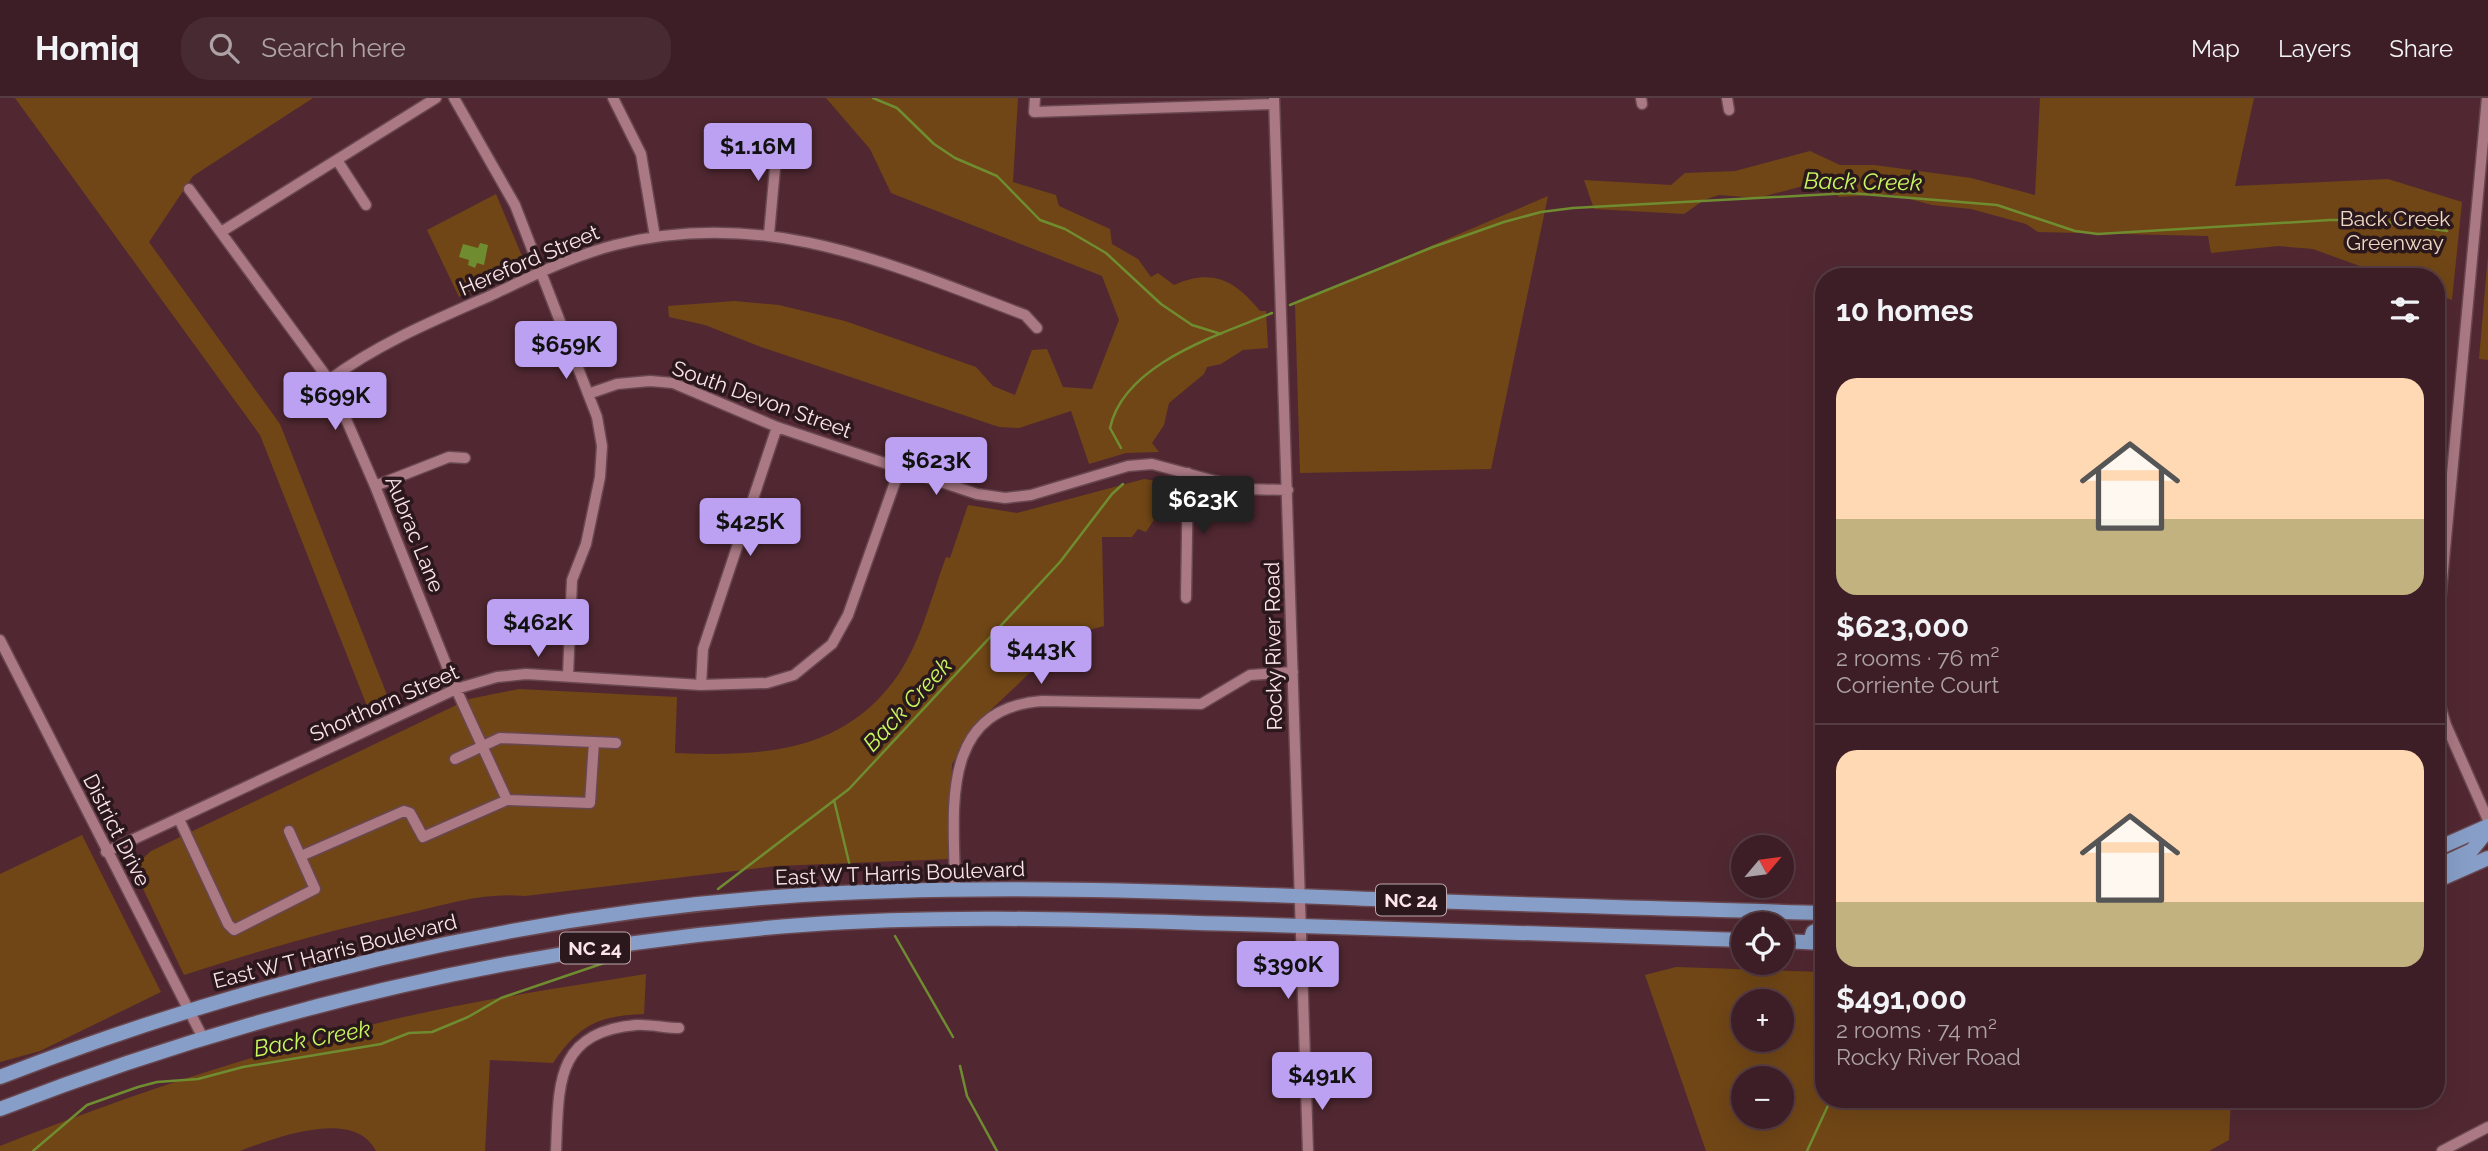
<!DOCTYPE html>
<html lang="en">
<head>
<meta charset="utf-8">
<style>
  body { margin:0; font-family:Raleway,sans-serif; background:#482b32; color:#f1f3f6; height:100vh; display:flex; flex-direction:column; font-size:26px; white-space:nowrap }
  * { box-sizing:border-box; margin:0 }
  p { font-size:23px; color:#ada2a7 }
  .icon { flex:none; width:38px; height:38px; fill:none; stroke:currentColor; stroke-width:2; stroke-linecap:round; stroke-linejoin:round }
  .map { position:relative; flex:1; overflow:hidden }
  .panel { position:absolute; left:1815px; top:170px; width:630px; height:840px; display:flex; flex-direction:column; background:#3d1e26; border-radius:28px; box-shadow:0 7px 28px #0002,0 0 0 2px #563c43 }
  .panel>* { flex:none }
  .needle { width:46px; rotate:61deg }
  .buttons { position:absolute; left:1731px; top:737px; display:grid; gap:14px }
  .buttons a { display:grid; place-items:center; width:63px; height:63px; border-radius:50%; background:#3d1e26; box-shadow:0 7px 28px #0002,0 0 0 2px #563c43; font-size:35px }
  .price { position:absolute; translate:-50% -60px; padding:0 16px; border-radius:7px; background:#bca0f2; color:#111; font-size:23px; line-height:46px; filter:drop-shadow(0 2px 4px #0008) }
  .price::after { content:''; position:absolute; left:50%; top:42px; width:21px; height:16px; margin-left:-10px; background:inherit; clip-path:polygon(0 0,100% 0,50% 100%) }
  .price.selected { background:#222; color:#fff }
  ul { padding:0; list-style:none }
  li { display:grid; align-content:center; gap:14px; height:371px; padding:0 21px }
  li+li { border-top:2px solid #563c43 }
  li span { display:grid; place-items:center; height:217px; border-radius:21px; color:#555 }
  li>.icon { margin-inline-start:auto }
  span .icon { width:126px; height:126px; fill:#fffc; stroke-width:1 }
  li b { font-size:30px }
  h2 { display:flex; justify-content:space-between; align-items:center; height:84px; padding:0 21px; font-size:30px }
  header { display:flex; align-items:center; gap:42px; box-sizing:border-box; height:98px; padding:0 35px; background:#3d1e26; border-bottom:2px solid #563c43 }
  header strong { font-size:33px }
  nav { display:flex; gap:38px; margin-inline-start:auto; font-size:24px }
  .search { width:490px; height:63px; background:#482b32; display:flex; align-items:center; gap:18px; box-sizing:border-box; padding:0 24px; border-radius:28px; color:#ada2a7; font-size:26px }
  .map>svg:first-child { display:block }
</style>
</head>
<body>
<header>
<strong>Homiq</strong>
<div class="search"><svg class="icon" aria-label="search" viewBox="0 0 24 24"><circle cx="10" cy="10" r="6"/><path d="M15 15l6 6"/></svg>Search here</div>
<nav><a>Map</a><a>Layers</a><a>Share</a></nav>
</header>
<div class="map">
<svg width="2488" height="1053" viewBox="0 0 2488 1053">
  <rect width="100%" height="100%" fill="#512832"/>
  <path fill="#704616" fill-rule="evenodd" d="M15,0H313L193,78L149,144L280,326L391,607L369,613L260,337Z
    M826,0H1018L1013,84L1056,97L1059,108L1110,131L1112,146L1138,161L1151,179L1158,175L1174,187C1212,170 1235,182 1260,213H1266L1268,250L1243,252L1221,266L1207,269L1204,276L1169,305L1164,327L1152,345L1159,354L1126,355L1089,366L1071,313L1019,330L999,329L761,249L705,227L669,219L668,208L734,203L779,207L845,223L976,269L993,288L1015,297L1032,252L1047,251L1063,289L1092,291L1119,222L1102,178L891,95L870,51Z
    M2040,0H2254L2235,88L2388,81L2462,104L2452,202L2436,196V178H2387L2313,151L2278,148L2211,155L2208,138L2038,134L2026,126L1971,111L1932,107L1891,96L1840,99L1814,85L1758,100L1719,97L1704,102L1684,116L1594,111L1584,82L1671,87L1685,75L1735,73L1810,53L1840,67H1874L1971,80L2035,97Z
    M496,96L522,158V167L459,199L427,132Z
    M1548,98L1491,371L1300,375L1295,206Z
    M2488,157V262L2479,261Z
    M1144,381L1173,385L1175,390L1146,434L1138,431L1132,439H1102L1104,528L1070,537L977,625L952,666L949,761L776,768L525,798C487,794 450,805 413,814C335,831 260,852 184,877L136,776L139,764L151,753L469,601L519,591L677,599L675,655C763,659 846,655 900,574C922,540 932,497 946,459L950,460L968,407L1017,415Z
    M82,737L161,894L40,953L0,964V776Z
    M1676,869L1823,874L1824,1001H2231L2229,1042L2209,1053H1706L1645,877ZM1743,903H1782V942H1743ZM1743,980H1782V1018H1743Z
    M646,876L644,916C598,918 580,926 553,965L490,962L485,1053H376C354,1009 275,1040 240,1053H0V1048C113,1003 226,965 343,934C443,907 545,892 646,876Z"/>
  <path fill="#6f8d30" d="M480,145L488,147L484,167L477,165L475,170L468,167L469,162L459,159L463,146L478,150Z"/>
  <g fill="none" stroke-linecap="round" stroke-linejoin="round">
    <path stroke="#6f8d30" stroke-width="2.5" d="M873,0L897,10L934,46L955,60L997,78L1040,122L1065,131L1106,155L1161,206L1192,227L1221,236
      M1290,207L1433,149L1504,124L1541,114L1573,110L1850,95L1997,107L2075,133L2098,136L2330,122H2375L2447,133
      M1121,350L1110,330C1124,265 1219,237 1272,215
      M834,702L852,777
      M718,791L849,691L1060,464L1112,396L1123,386
      M895,838L953,939
      M960,968L967,998L997,1053
      M33,1053L87,1007L138,989L157,984L198,981L243,969L381,946L409,935L432,934L468,919L501,900L604,865
      M1807,1053L1831,1001"/>
    <defs>
      <path id="minor" d="M454,0L515,107L597,319L602,348L600,379L586,446L572,482L568,577
        M613,0L641,56L655,139
        M1035,0L1034,14L1274,6
        M1274,0L1308,1053
        M1641,0L1642,6
        M1727,0L1729,12
        M337,62L366,107
        M189,91L329,282L375,388L456,591L507,702
        M221,134L436,0
        M769,136L778,37
        M329,282C379,245 435,222 492,197C532,178 572,158 615,147C764,109 888,165 1025,217L1037,230
        M588,296L617,286L650,283L673,285L777,329L977,396L1005,400L1031,397L1128,368L1152,366L1245,391L1288,392
        M375,388L449,359L465,360
        M1186,500L1188,375
        M0,542L203,940
        M2436,548L2487,0
        M2436,550L2440,607L2446,627L2488,722
        M701,587L703,551L777,329
        M455,661L500,640L616,645
        M179,721L228,826L234,832L315,791L289,733
        M106,754L456,591L497,579L526,576L701,587L767,585L794,577L832,546L848,517L900,370
        M301,758L404,713L410,715L423,739L507,702L590,705L594,644
        M955,792C955,717 936,611 1042,603L1201,606L1250,577L1293,574
        M556,1053C559,988 554,934 636,927C650,926 665,930 679,930
        M2442,1053L2488,1029"/>
      <path id="major" d="M2436,751L2488,728
        M2436,769L2472,752L2488,732
        M2436,783L2488,760
        M1782,843L1824,845
        M1810,844L1813,834L1824,829
        M0,979C248,883 509,819 775,799C957,786 1140,792 1322,799C1489,806 1657,810 1824,815
        M0,1011C258,911 526,848 802,827C947,816 1092,822 1237,826C1406,831 1574,837 1743,842"/>
    </defs>
    <use href="#minor" stroke="#694750" stroke-width="13"/>
    <use href="#major" stroke="#694750" stroke-width="17"/>
    <use href="#minor" stroke="#aa7984" stroke-width="10"/>
    <use href="#major" stroke="#879fc8" stroke-width="14"/>
  </g>
  <g text-anchor="middle" dominant-baseline="central" stroke-width="7" stroke-linejoin="round" paint-order="stroke">
    <g fill="#2b181c" stroke="#bda8ac" stroke-width="2">
      <rect x="1376" y="786.5" width="70" height="31" rx="5"/>
      <rect x="560" y="834.5" width="70" height="31" rx="5"/>
    </g>
    <g font-size="19" font-weight="bold" fill="#fce5e9">
      <text x="1411" y="802">NC 24</text>
      <text x="595" y="850">NC 24</text>
    </g>
    <g font-size="21" fill="#efd9c4" stroke="#2b181c">
      <text x="2395" y="120">Back Creek<tspan x="2395" dy="24">Greenway</tspan></text>
    </g>
    <g font-size="21" fill="#fce5e9" stroke="#2b181c">
      <text transform="translate(529 162) rotate(-23)">Hereford Street</text>
      <text transform="translate(762 301) rotate(20)">South Devon Street</text>
      <text transform="translate(415 436) rotate(68)">Aubrac Lane</text>
      <text transform="translate(1273 548) rotate(-91)">Rocky River Road</text>
      <text transform="translate(384 605) rotate(-24)">Shorthorn Street</text>
      <text transform="translate(117 732) rotate(63)">District Drive</text>
      <text transform="translate(900 775) rotate(-2)">East W T Harris Boulevard</text>
      <text transform="translate(335 853) rotate(-14)">East W T Harris Boulevard</text>
    </g>
    <g font-size="23" font-style="italic" fill="#c7f85f" stroke="#2b181c">
      <text transform="translate(1863 83) rotate(1)">Back Creek</text>
      <text transform="translate(907 606) rotate(-47)">Back Creek</text>
      <text transform="translate(312 940) rotate(-10)">Back Creek</text>
    </g>
  </g>
</svg>
<div class="buttons">
<a><svg class="needle" viewBox="-14 -14 28 28"><path d="M0-13l5 13h-10z" fill="#e53935"/><path d="M0 13l5-13h-10z" fill="#ada2a7"/></svg></a>
<a><svg class="icon" aria-label="locate" viewBox="0 0 24 24"><circle cx="12" cy="12" r="6"/><path d="M12 2v4M12 18v4M2 12h4M18 12h4"/></svg></a>
<a>+</a>
<a>−</a>
</div>
<b class="price" style="left:758px;top:85px">$1.16M</b>
<b class="price" style="left:566px;top:283px">$659K</b>
<b class="price" style="left:335px;top:334px">$699K</b>
<b class="price" style="left:936px;top:399px">$623K</b>
<b class="price selected" style="left:1203px;top:438px">$623K</b>
<b class="price" style="left:750px;top:460px">$425K</b>
<b class="price" style="left:538px;top:561px">$462K</b>
<b class="price" style="left:1041px;top:588px">$443K</b>
<b class="price" style="left:1288px;top:903px">$390K</b>
<b class="price" style="left:1322px;top:1014px">$491K</b>
<section class="panel">
<h2>10 homes<svg class="icon" aria-label="filters" viewBox="0 0 24 24"><path d="M4 7h16M4 17h16"/><circle cx="9" cy="7" r="2"/><circle cx="15" cy="17" r="2"/></svg></h2>
<ul>
<li><span style="background:linear-gradient(#ffd9b3 65%,#c2b280 0)"><svg class="icon" aria-label="home" viewBox="0 0 24 24"><path d="M3 11l9-7 9 7M6 9v11h12V9"/></svg></span><div><b>$623,000</b><p>2 rooms · 76 m²</p><p>Corriente Court</p></div></li>
<li><span style="background:linear-gradient(#ffd9b3 70%,#c2b280 0)"><svg class="icon" aria-label="home" viewBox="0 0 24 24"><path d="M3 11l9-7 9 7M6 9v11h12V9"/></svg></span><div><b>$491,000</b><p>2 rooms · 74 m²</p><p>Rocky River Road</p></div></li>
</ul>
</section>
</div>
</body>
</html>
